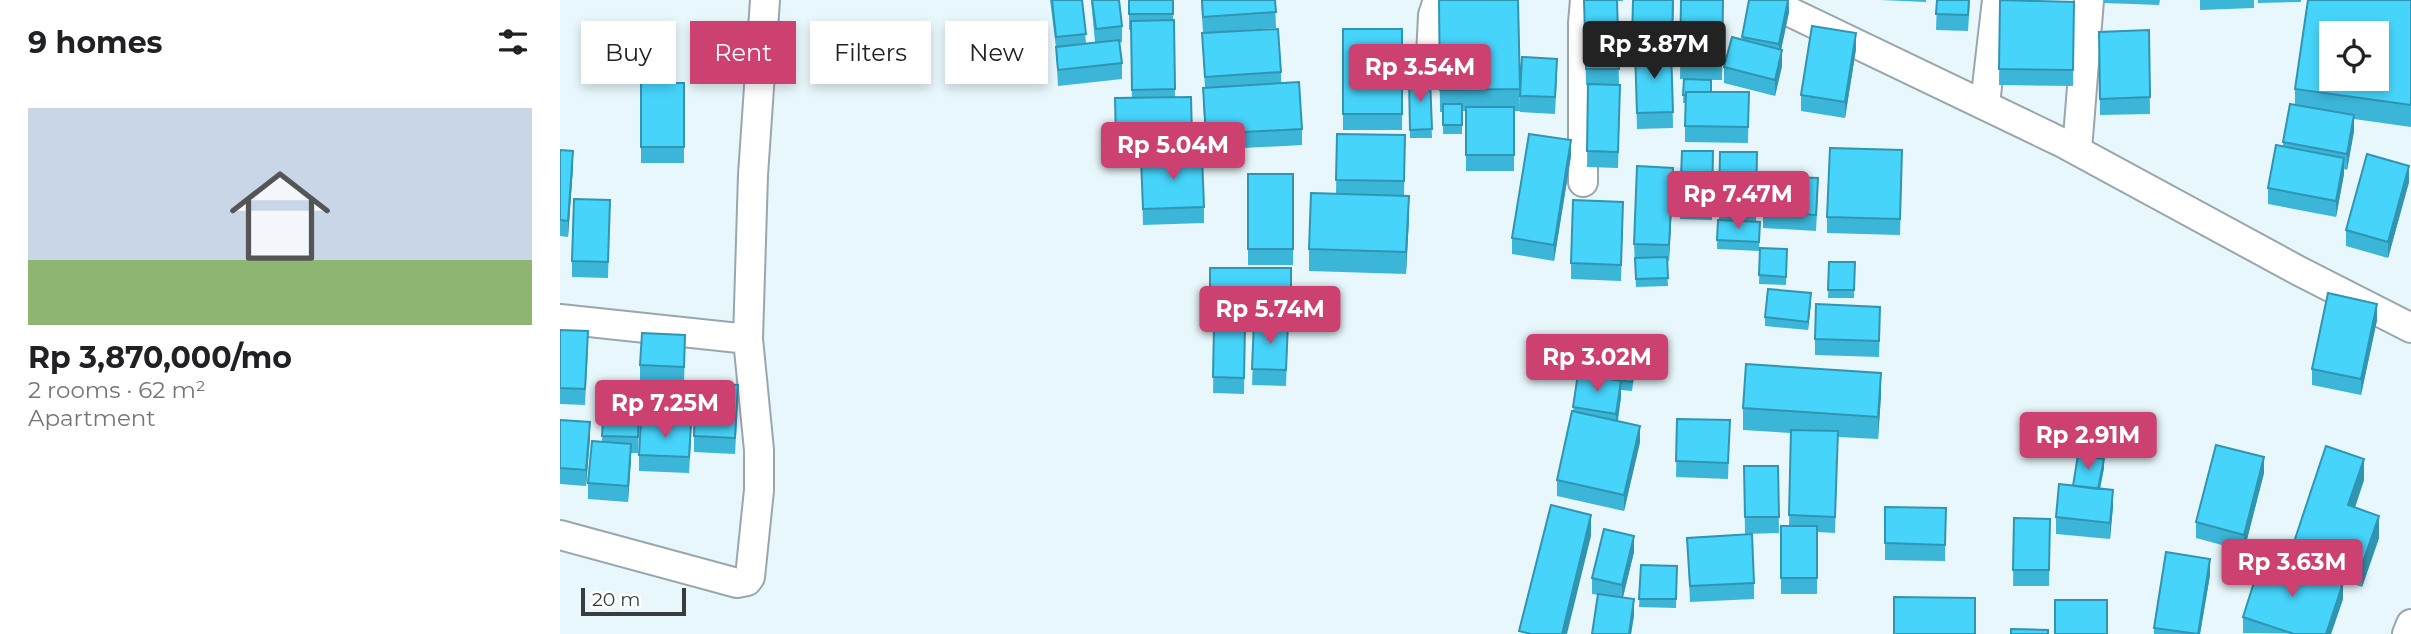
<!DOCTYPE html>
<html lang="en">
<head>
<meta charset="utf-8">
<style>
  body { margin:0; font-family:Montserrat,sans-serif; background:#f6f6f6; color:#202124; height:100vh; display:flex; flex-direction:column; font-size:26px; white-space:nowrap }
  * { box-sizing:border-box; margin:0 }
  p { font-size:23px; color:#757577 }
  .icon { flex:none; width:38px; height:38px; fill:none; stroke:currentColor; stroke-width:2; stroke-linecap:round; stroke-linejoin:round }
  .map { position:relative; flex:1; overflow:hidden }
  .side { display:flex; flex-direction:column; background:#fff; width:560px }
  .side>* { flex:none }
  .top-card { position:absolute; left:21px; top:21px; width:665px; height:63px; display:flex; gap:14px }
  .controls { position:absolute; left:1759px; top:21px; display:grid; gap:14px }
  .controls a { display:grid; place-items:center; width:70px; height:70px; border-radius:0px; background:#fff; box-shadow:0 4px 10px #0003; font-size:35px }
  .scale { position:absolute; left:21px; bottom:18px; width:105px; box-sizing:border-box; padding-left:7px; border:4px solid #383d40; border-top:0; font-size:19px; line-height:24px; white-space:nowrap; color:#383d40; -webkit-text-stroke:5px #fff; paint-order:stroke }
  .price { position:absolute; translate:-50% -60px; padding:0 16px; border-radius:7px; background:#cd4171; color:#fff; font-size:23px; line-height:46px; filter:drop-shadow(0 2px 4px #0008) }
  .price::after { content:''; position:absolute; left:50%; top:42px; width:21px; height:16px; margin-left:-10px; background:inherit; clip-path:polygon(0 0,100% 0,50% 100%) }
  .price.selected { background:#222; color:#fff }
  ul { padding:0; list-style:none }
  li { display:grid; align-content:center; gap:14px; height:371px; padding:0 28px }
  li+li { border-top:2px solid #e0e0e0 }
  li span { display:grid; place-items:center; height:217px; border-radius:0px; color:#555 }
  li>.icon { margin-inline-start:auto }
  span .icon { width:126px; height:126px; fill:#fffc; stroke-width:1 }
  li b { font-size:30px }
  h2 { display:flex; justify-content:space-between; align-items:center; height:84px; padding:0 28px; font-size:30px }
  .tag { padding:0 24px; border-radius:0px; background:#fff; box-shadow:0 4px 10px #0003; font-size:24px; line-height:63px }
  .tag.selected { background:#cd4171; color:#fff }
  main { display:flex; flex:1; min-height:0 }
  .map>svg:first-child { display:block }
</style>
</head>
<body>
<main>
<section class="side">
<h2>9 homes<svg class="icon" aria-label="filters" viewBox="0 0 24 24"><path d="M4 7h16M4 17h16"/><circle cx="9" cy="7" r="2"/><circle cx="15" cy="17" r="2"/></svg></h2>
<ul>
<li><span style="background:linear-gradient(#c9d6e8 70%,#8fb573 0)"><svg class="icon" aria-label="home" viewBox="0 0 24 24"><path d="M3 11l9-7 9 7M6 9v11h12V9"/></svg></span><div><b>Rp 3,870,000/mo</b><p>2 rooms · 62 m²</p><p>Apartment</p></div></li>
</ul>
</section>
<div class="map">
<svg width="1851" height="634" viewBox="0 0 1851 634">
  <rect width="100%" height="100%" fill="#e8f7fc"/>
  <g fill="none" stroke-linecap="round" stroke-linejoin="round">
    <defs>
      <path id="street" d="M1205,0L1503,143L1739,271L1851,328
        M871,57L873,15L878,0
        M1425,104L1437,0
        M1517,150L1529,0
        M1023,182V23L1025,0
        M0,319L188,339
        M0,535L177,583L187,581L190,577L199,490V450L188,339L193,175L205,0
        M1847,634L1851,624"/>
    </defs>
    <use href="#street" stroke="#99a7ac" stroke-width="32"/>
    <use href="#street" stroke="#fff" stroke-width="28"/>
  </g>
  <path fill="#3cb6d8" d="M490,0H522L526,43L535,42L531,0H559L562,26V42L559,43L562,63V79L498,86L496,48Z
    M569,0H613V20H614L615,97H631L632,155L556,156L555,98H572L571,30H569Z
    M641,0H715L716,28L643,33Z
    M879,0H958L960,111H954V171H906V111H902V134H883V112H880Z
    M1024,0H1063V1H1057L1059,85L1060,101L1058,168L1027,167L1028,85H1026Z
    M1073,0H1114L1112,59L1113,128L1077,129L1075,58H1072Z
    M1121,0H1163L1162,80H1142L1151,92H1189L1188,143L1125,142V103H1123L1124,79H1120Z
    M1229,0V12L1221,49L1222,66L1215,96L1164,83V67L1182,40V37Z
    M1320,0H1366V2Z
    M1377,0H1410L1408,31L1376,30Z
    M1440,0L1514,2L1513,86L1439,85Z
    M1544,0H1600L1599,5L1544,3Z
    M1640,0H1694V8L1640,10Z
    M1698,0H1741V2L1698,3Z
    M1851,0V127L1794,119V131L1787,170L1784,169V174L1776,217L1708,204V188L1723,146V142L1735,105V89Z
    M783,29H842V130H783Z
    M1589,30L1590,114L1540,115L1539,32Z
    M642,33L721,72V83L742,129V145L646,150L643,104V88H645Z
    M1296,49L1285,118L1241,111V95Z
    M997,75L995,114L960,112V96Z
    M849,78H870L872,138H850Z
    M81,83H124V163H81Z
    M777,134L845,135L844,196L849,218L846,274L749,271V249L776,193Z
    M0,150L13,167L8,237L0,236Z
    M1122,151H1153L1152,220L1120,219Z
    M1160,152H1197L1196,222H1200L1199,251L1157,249L1158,220H1159Z
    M1011,156L994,261L952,254V238Z
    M581,158L644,207V223L583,225Z
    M1342,166L1340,235L1267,233V217Z
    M688,174H733V265H688Z
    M1849,182L1828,258L1786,246V230Z
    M1113,184L1109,261H1107L1108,286L1076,287L1074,244Z
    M1258,194L1256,231L1203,228V212Z
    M50,200L48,278L12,277V261Z
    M1063,218L1061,281L1011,279V263Z
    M1200,248L1227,249L1226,285L1199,284Z
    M1269,262H1295L1294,298H1268Z
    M650,268H731V332H728L726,386L692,385L694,332H685L684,394L653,393L654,332H650Z
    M1251,302L1248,330L1205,326V317Z
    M1817,320L1801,395L1752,385V369Z
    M1320,323L1319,357L1255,355V339Z
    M0,330L28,347L25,405L0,404Z
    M125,351L124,383L80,381V365Z
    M1075,370L1072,391L1061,390V397L1058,421L1080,442L1064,511L997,496V480L1013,411L1017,382Z
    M45,386L80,404L78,453H71L68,502L28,499V483L42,441Z
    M1321,395L1318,439L1278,437L1275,533L1257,532V594H1221V526H1229L1231,433L1183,430V408Z
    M178,401L175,454L134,452V436Z
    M1117,419L1170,420L1168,479L1116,477Z
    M0,420L30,438L26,486L0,484Z
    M131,441L129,473L79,471V455Z
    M1184,466H1218L1219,533L1185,534Z
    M1544,468L1540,489L1553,506L1550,539L1496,534V517L1513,486Z
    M1704,473L1684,551L1636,538V522Z
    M1804,480L1795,508L1819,538L1802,587L1734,564V542Z
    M1325,507L1386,508L1385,561L1325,560Z
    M1454,518L1490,519L1489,586H1453Z
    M1127,538L1194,583V599L1130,602Z
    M1074,552L1063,597L1074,615L1071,634H1032L1038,595L1032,594V578Z
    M1081,565L1117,566L1116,608L1079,607Z
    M1650,575L1640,634H1594V628Z
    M1783,599L1771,634L1683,633V617Z"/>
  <path fill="#3194b0" d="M1228,0L1229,12L1219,60V44Z
    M1296,33V49L1285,118V102Z
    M1222,50V66L1215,96V80Z
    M1794,115V131L1787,170V154Z
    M1011,140V156L994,261V245Z
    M13,151V167L8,237V221Z
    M1784,158V174L1776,217V201Z
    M1849,166V182L1828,258V242Z
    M1113,168V184L1109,261V245Z
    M849,196V218L846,274V252Z
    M1251,293V302L1248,330V322Z
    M1817,304V320L1801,395V379Z
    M1321,373V395L1318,439V417Z
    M1061,381V397L1056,430V414Z
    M30,422V438L26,486V470Z
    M1080,426V442L1064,511V495Z
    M71,444V460L68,502V486Z
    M1704,457V473L1684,551V535Z
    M1544,459V468L1538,498V490Z
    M1804,459V480L1788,527V505Z
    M1553,490V506L1550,539V523Z
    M1031,515V536L1007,634H1002Z
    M1819,516V538L1802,587V565Z
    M1074,536V552L1062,601V585Z
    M1650,559V575L1640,634H1638Z
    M1783,583V599L1771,634H1766Z
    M1074,599V615L1071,634H1069Z"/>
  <path fill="#46d4fb" stroke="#3194b0" stroke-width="2" fill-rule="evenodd" d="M492,0H522L526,34L496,37Z
    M532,0H559L562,26L536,29Z
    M569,0H613V14H569Z
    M642,0H715L716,12L643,17Z
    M879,0H958L960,89L880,90Z
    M1024,0H1057L1059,69H1026Z
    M1073,0H1113L1112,43L1072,42Z
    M1121,0H1163L1162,64L1120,63Z
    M1189,0H1228L1219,44L1182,37Z
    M1377,0H1409L1408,15L1376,14Z
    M1440,0L1514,2L1513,70L1439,69Z
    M1748,0H1851V105L1735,89ZM1771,33H1816V79H1771Z
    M614,20L615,89L572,90L571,21Z
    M1252,26L1296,33L1285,102L1241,95Z
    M718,29L721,72L645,77L642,33Z
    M783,29H842V114H783Z
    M1589,30L1590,97L1540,99L1539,32Z
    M1172,37L1222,50L1215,80L1164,67Z
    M559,40L562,63L498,70L496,47Z
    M1111,49L1113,112L1077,113L1075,50Z
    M962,57L997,59L995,97L960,96Z
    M849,78H870L872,129L850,130Z
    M1124,79L1151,80V92H1126V95H1123Z
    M739,82L742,129L646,134L643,88Z
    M81,83H124V147H81Z
    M1028,84L1060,85L1058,152L1027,151Z
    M1126,92H1189L1188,127L1125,126Z
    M631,97L632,138L556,140L555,98Z
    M883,104H902V125H883Z
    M1730,104L1794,115L1787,154L1723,142Z
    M906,107H954V155H906Z
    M777,134L845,135L844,181L776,180Z
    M969,134L1011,140L994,245L952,238Z
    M1716,145L1784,158L1776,201L1708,188Z
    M1270,148L1342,150L1340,219L1267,217Z
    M0,150L13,151L8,221L0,220Z
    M1122,151H1153L1152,204L1120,203Z
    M1160,152H1197L1196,207H1159Z
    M1807,154L1849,166L1828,242L1786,230Z
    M642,156L644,207L583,209L581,158Z
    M1077,166L1113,168L1109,245L1074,244Z
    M688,174H733V249H688Z
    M1204,176L1258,178L1256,215L1203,212Z
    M751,193L849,196L846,252L749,249Z
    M14,199L50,200L48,262L12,261Z
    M1013,200L1063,202L1061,265L1011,263Z
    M1158,220L1200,222L1199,242L1157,240Z
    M1200,248L1227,249L1226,277L1199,275Z
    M1107,257L1108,278L1076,279L1075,258Z
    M1269,262H1295L1294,290H1268Z
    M650,268H731V316H650Z
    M1208,289L1251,293L1248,322L1205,317Z
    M1768,293L1817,304L1801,379L1752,369Z
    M1256,304L1320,307L1319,341L1255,339Z
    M694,321L728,323L726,370L692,369Z
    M654,325L685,326L684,378L653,377Z
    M0,330L28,331L25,389L0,388Z
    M82,333L125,335L124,367L80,365Z
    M1019,356L1075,361L1072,382L1018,374L1017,377Z
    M1186,364L1321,373L1318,417L1183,408Z
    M1018,374L1061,381L1056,414L1013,407Z
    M136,383L178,385L175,438L134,436Z
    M45,386L80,388L78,437L42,436Z
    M1012,411L1080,426L1064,495L997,480Z
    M1117,419L1170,420L1168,463L1116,461Z
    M0,420L30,422L26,470L0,468Z
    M81,422L131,424L129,457L79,455Z
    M1231,430L1278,431L1275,517L1229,515Z
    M32,441L71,444L68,486L28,483Z
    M1656,445L1704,457L1684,535L1636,522Z
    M1766,446L1804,459L1788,505L1819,516L1802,565L1734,542Z
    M1518,455L1544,459L1538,489L1513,486Z
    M1184,466H1218L1219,517H1185Z
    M1499,484L1553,490L1550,523L1496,517Z
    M991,505L1031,515L1002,634H971L959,631Z
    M1325,507L1386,508L1385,545L1325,543Z
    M1454,518L1490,519L1489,570H1453Z
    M1221,526H1257V578H1221Z
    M1044,529L1074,536L1062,585L1032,578Z
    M1192,534L1194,583L1130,586L1127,538Z
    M1606,552L1650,559L1638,634L1594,628Z
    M1702,557L1783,583L1766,634H1734L1683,617Z
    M1081,565L1117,566L1116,599H1079Z
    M1038,594L1074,599L1069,634H1032Z
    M1334,597L1415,598V634H1334Z
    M1495,600H1547V634H1495Z
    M1451,629L1488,630V634H1451Z"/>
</svg>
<div class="controls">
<a><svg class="icon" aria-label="locate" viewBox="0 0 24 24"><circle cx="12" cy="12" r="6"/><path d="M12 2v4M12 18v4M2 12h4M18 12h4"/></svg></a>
</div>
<div class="scale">20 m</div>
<b class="price selected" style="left:1094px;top:81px">Rp 3.87M</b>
<b class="price" style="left:860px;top:104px">Rp 3.54M</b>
<b class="price" style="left:613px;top:182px">Rp 5.04M</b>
<b class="price" style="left:1178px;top:231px">Rp 7.47M</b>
<b class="price" style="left:710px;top:346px">Rp 5.74M</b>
<b class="price" style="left:1037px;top:394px">Rp 3.02M</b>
<b class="price" style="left:105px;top:440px">Rp 7.25M</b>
<b class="price" style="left:1528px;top:472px">Rp 2.91M</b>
<b class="price" style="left:1732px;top:599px">Rp 3.63M</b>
<div class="top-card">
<a class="tag">Buy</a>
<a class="tag selected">Rent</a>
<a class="tag">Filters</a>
<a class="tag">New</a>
</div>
</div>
</main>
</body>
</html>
